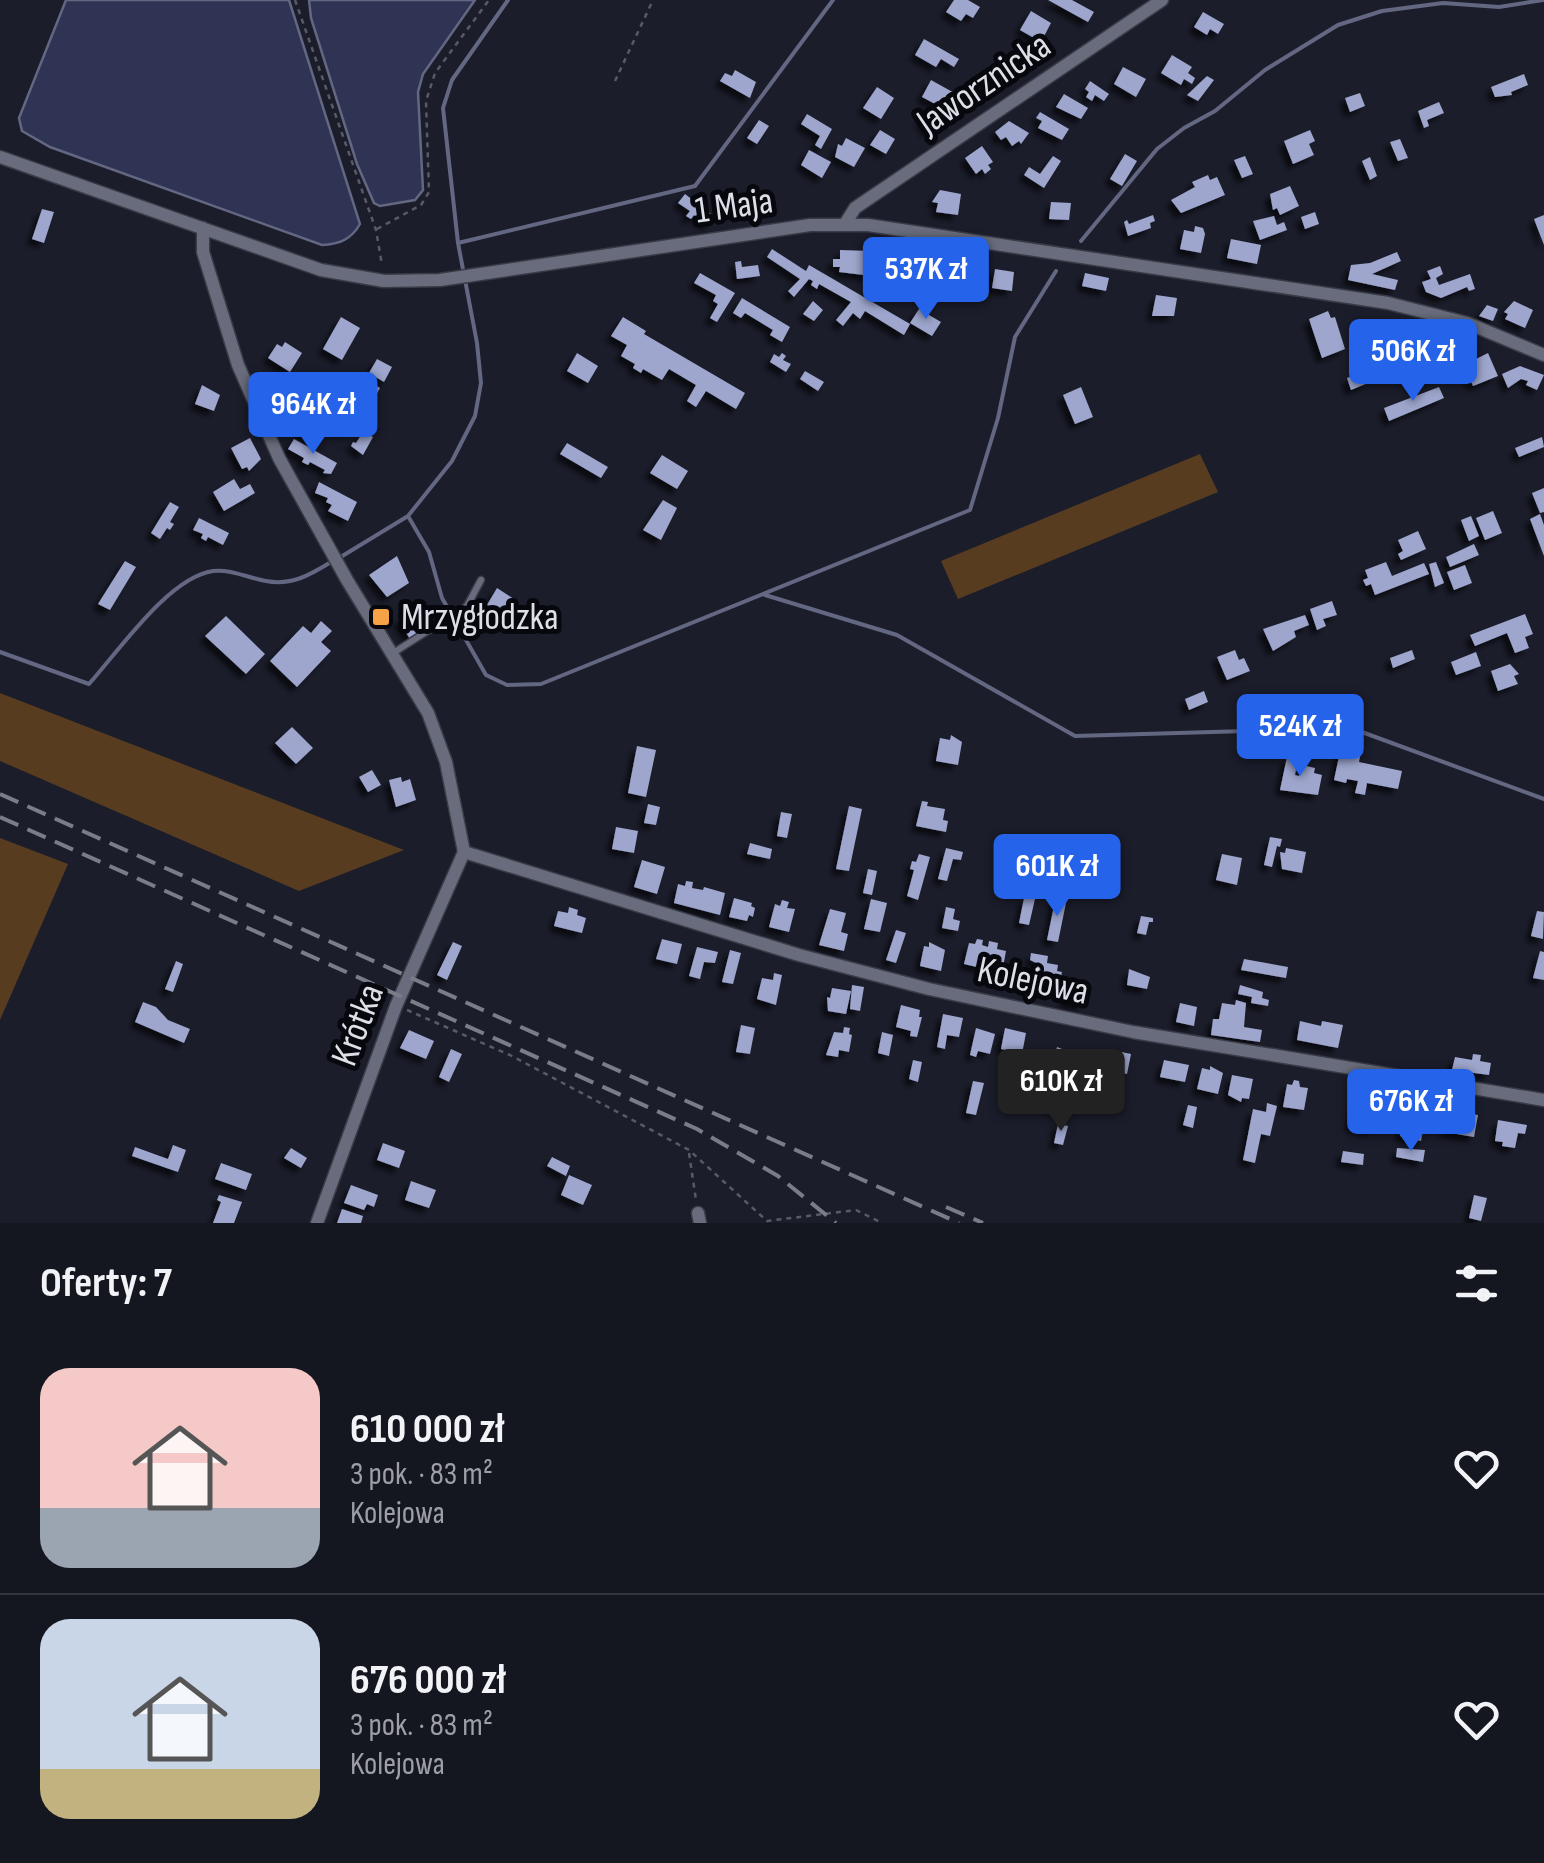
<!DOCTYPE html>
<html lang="pl">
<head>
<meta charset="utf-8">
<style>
  body { margin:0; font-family:"Sofia Sans Condensed",sans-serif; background:#1d1f29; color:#f1f3f6; height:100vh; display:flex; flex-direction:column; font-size:38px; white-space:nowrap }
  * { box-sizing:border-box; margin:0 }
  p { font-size:32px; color:#9d9fa5 }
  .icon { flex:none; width:55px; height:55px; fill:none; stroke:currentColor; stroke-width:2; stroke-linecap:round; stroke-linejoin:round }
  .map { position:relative; height:1223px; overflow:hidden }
  .details { display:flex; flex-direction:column; background:#141620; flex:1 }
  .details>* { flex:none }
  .price { position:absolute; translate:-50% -85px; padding:0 22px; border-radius:10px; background:#2563eb; color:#fff; font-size:32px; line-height:65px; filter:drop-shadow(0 2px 5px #0008) }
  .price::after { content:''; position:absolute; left:50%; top:60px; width:30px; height:22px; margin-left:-15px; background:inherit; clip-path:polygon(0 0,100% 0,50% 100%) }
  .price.on { background:#222; color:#fff }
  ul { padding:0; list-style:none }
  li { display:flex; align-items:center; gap:30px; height:250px; padding:0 40px }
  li+li { border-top:2px solid #33353e }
  li span { display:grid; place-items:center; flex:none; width:280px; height:200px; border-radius:30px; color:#555 }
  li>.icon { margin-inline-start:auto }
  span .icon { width:120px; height:120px; fill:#fffc; stroke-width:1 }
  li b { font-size:42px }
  h2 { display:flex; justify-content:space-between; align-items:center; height:120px; padding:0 40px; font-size:42px }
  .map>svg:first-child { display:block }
</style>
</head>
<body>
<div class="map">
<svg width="1544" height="1223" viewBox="0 0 1544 1223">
  <defs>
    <filter id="shadow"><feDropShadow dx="-5.5" dy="5.5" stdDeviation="2.5" flood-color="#0009"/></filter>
  </defs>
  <rect width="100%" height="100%" fill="#1b1d2b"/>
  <path fill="#573c20" d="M1200,454L1218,492L958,599L941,561Z
    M0,693L404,850L299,891L0,761Z
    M0,838L68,864L0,1020Z"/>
  <path fill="#2f3455" stroke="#636781" stroke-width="2.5" d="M66,0H289L360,224C351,240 339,244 322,245L50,147L22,131L19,118Z
    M309,0H475L423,74L418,92L423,190L415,200L380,206L374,203L357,164L311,18Z"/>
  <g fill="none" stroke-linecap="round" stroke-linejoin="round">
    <path stroke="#636781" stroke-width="4" d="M1081,241L1157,149L1184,128L1215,111L1265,70L1338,25L1382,11L1443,3L1499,7L1543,0
      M458,243L695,186L833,0
      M408,516L429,552L442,598L486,675L507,685L541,684L970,510L998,418L1015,337L1056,271
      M339,558L408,516L452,461L475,416L481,383L477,343L458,243L443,108L452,80L508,0
      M765,595L897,635L1075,736L1351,728L1544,799
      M0,652L89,684C118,652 169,577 213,571C232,569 248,578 266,581C291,586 310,575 331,562"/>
  </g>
  <path fill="#9ea6cd" filter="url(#shadow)" d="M954,0H968L980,7L973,18L966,14L961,21L946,12Z
    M1048,0H1072L1094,12L1088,22Z
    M1031,11L1051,23L1041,42L1020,30Z
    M1203,12L1224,24L1218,34L1210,29L1207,35L1194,27Z
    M924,39L959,59L954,67L941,59L936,67L915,55Z
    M1172,55L1192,67L1188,73L1195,78L1192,84L1184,79L1181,85L1161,73Z
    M1008,60L1019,72L1001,85L989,68Z
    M1123,67L1146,79L1136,97L1114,84Z
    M735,70L756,82L750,98L720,81L725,73L732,76Z
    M1524,74L1528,85L1511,92L1512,95L1495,97L1491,87Z
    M1207,76L1214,80L1198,101L1187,95Z
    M931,80L958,95L953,103L946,99L941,107L922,97Z
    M1090,81L1109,94L1104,101L1095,95L1092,101L1086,97L1089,92L1085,89Z
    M877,87L894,98L881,119L863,108Z
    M1360,93L1365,106L1350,112L1345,98Z
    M1064,94L1088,108L1081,119L1056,107Z
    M1439,102L1444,113L1427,120L1429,126L1424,128L1418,111Z
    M937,112L944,122L928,133L920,119L924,117L926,119Z
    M1040,112L1069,129L1062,140L1038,128L1042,121L1036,118Z
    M807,114L832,129L821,149L815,145L820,136L801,124Z
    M759,120L769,126L757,144L747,138Z
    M1009,121L1029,133L1021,144L1019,141L1012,146L1006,137L1001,140L995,132Z
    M880,130L895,139L886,154L870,145Z
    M1310,130L1315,141L1309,144L1314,155L1293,164L1284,141Z
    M846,138L865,148L854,167L835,157L838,144L842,146Z
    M1400,139L1408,158L1398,161L1390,142Z
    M982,146L993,162L988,165L991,169L985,174L982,169L976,174L965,158Z
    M809,150L831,162L822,178L801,165Z
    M1125,154L1137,161L1122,186L1110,179Z
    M1053,156L1061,161L1044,188L1024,175L1029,167L1040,174Z
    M1245,156L1253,174L1242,178L1234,160Z
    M1370,157L1377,176L1370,180L1362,161Z
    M1208,175L1210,180L1217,177L1225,195L1181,213L1171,200L1195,187L1192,182Z
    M1290,186L1299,206L1280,215L1277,208L1273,210L1270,194Z
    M940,190L961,194L958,215L936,212L938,203L932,202Z
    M685,194L715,217L707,226L694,215L691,219L686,216L690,211L678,203Z
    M1051,202L1071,203L1069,220L1049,219Z
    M42,209L54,212L44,243L32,239Z
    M1315,212L1319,224L1305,229L1301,217Z
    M1153,215L1155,221L1150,223L1151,228L1128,236L1124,222L1127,220L1129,224Z
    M1544,215V245L1534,219Z
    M1274,216L1277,225L1284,222L1287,230L1260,240L1253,221Z
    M1195,226L1203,228L1205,234L1201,253L1180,249L1184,230L1194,232Z
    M1231,239L1261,245L1257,264L1227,258Z
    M772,249L806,271L809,265L910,324L904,335L865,311L860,319L853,313L843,326L836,320L851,302L819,284L817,289L811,285L813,281L809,279L794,297L788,291L800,279L767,257Z
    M840,250L872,251L882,258V267L872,271V276L839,272L840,267H833V259H840Z
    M1397,252L1401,261L1372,274L1398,280L1395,290L1348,280L1351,265L1370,263Z
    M910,255L939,265L940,257L964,261L963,268L969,273L962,276L961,281L937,277L936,282L909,266Z
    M741,261L742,267L758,265L760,276L737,279L735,262Z
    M1440,266L1443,274L1436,278L1439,285L1470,274L1475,289L1469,291L1467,287L1441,298L1426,292L1422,282L1431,279L1427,271Z
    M995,269L1014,272L1012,291L992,288Z
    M700,273L735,293L717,322L710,318L718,304L713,301L716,295L694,283Z
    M1085,273L1109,278L1106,291L1082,286Z
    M1156,295L1177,298L1174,316H1152Z
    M742,298L790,327L782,342L770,335L773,330L745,313L741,318L733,313Z
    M813,301L823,310L814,321L803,314Z
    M1514,301L1533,310L1525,328L1505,319L1508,314L1504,312Z
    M1487,305L1498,309L1493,321L1479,316Z
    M919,309L941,322L932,336L910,323Z
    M1328,311L1331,318L1335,317L1345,349L1322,358L1309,319Z
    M341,317L360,328L342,360L323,349Z
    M623,317L646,331L644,334L745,393L736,409L706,391L696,407L687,401L696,385L669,369L662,380L643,369L641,373L633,368L635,364L621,356L627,345L611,336Z
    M1409,331L1413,341L1372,357L1368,347Z
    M285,342L302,353L290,372L268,358L277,344L282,347Z
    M577,353L598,366L588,383L567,371Z
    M782,353L786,356L783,360L791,364L786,372L770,362L774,354L779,357Z
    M1488,353L1498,376L1473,386L1468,374L1474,372L1470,362Z
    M377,359L392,367L384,382L369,373Z
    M1520,366L1544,375L1537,390L1526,385L1528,381L1521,379L1508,388L1502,374Z
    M805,371L824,382L818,391L800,379Z
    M1364,371L1368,383L1351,390L1347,378Z
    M360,377L380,388L368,409L348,397Z
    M202,385L220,395L214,411L195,404Z
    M1081,387L1093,417L1075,424L1063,395Z
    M1439,387L1444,398L1389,421L1384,408Z
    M303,409L317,414L329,424L335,413L350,422L344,432L333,425L318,443L292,427Z
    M363,432L373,437L363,455L351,446L353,442L356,443Z
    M1542,437L1544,447L1519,457L1515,448Z
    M250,438L261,459L249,471L247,467L242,469L231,448Z
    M294,439L337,463L331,474L323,473L325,470L310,462L308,465L302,462L304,458L288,449Z
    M567,443L608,467L601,478L560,454Z
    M662,455L688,471L677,489L650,473Z
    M234,479L240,489L250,484L255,493L224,511L213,492Z
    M319,482L357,502L348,521L328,511L332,505L326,502L328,498L315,493Z
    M1544,488V512L1540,513L1532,493Z
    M663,500L677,508L661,540L643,530Z
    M170,502L179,507L170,522L174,524L170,530L167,528L160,539L151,533Z
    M1493,511L1502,533L1485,540L1476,518Z
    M1540,514L1544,525V556L1530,519Z
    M1471,516L1479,536L1469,541L1461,520Z
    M199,518L229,533L223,545L208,537L206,541L201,538L203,534L193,530Z
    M1418,531L1426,549L1401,560L1398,554L1403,551L1398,540Z
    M1474,544L1479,555L1450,567L1446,557Z
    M397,556L409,583L387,597L369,575Z
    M125,561L136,567L110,610L98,604Z
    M1386,562L1392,576L1424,563L1429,574L1375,595L1371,584L1366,586L1363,580L1368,578L1365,570Z
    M1436,562L1444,583L1435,587L1429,564Z
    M1465,565L1472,583L1454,590L1447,572Z
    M497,588L517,601L506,617L487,605Z
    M1332,601L1337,615L1323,619L1326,626L1317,630L1310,609Z
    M411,608L413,611L417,609L428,627L410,639L398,620L407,615L406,609Z
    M1525,614L1533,634L1525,637L1529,648L1515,653L1507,633L1475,646L1470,635Z
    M1305,615L1309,625L1294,631L1296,637L1273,651L1263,629Z
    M226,616L265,654L246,674L205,636Z
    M321,621L332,631L321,642L331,651L297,687L270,661L303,626L311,633Z
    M1235,650L1239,660L1244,658L1250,671L1227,680L1217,657Z
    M1412,650L1415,659L1393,668L1390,658Z
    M1476,652L1481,666L1456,675L1451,662Z
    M1510,664L1519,674L1514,676L1518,684L1498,691L1491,671Z
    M1204,691L1208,702L1189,710L1185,699Z
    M292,727L313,748L296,764L275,743Z
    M951,735L962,742L958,765L936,761L940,738L950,740Z
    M637,746L656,750L646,797L628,793Z
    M1341,747L1361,751L1359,762L1402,771L1398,789L1367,783L1365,795L1355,793L1358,781L1347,779L1346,783L1334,780Z
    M1287,757L1298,759L1295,775L1299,776L1302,765L1315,768L1314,773L1322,775L1318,795L1280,790Z
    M372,770L381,785L368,792L359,777Z
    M401,777L402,782L410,779L416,800L396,807L389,780Z
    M922,801L928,802L927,806L945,809L943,820L948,821L946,832L916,826Z
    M648,804L660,807L656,825L644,823Z
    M849,806L862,809L849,871L836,869Z
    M781,812L792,814L787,838L777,836Z
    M616,827L638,831L634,853L612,849Z
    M1270,837L1282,839L1280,847L1277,846L1272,867L1264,865Z
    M750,843L772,849L770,859L747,854Z
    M946,848L963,852L961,860L953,859L947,881L938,879Z
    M1286,848L1306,852L1302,873L1282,869L1280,852L1285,853Z
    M919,854L930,857L918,900L907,896L914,870L910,869L912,861L916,862Z
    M1222,854L1242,858L1237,885L1216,880Z
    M642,860L665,867L657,894L634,887Z
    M868,869L877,871L872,895L863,893Z
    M686,881L693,882L692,888L703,890L704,887L725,893L720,915L674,903L678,884L685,886Z
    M1056,896L1067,898L1058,942L1047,940Z
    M734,898L752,903L751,906L755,908L753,917L749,915L747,921L729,917Z
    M1024,898L1035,899L1029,925L1019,923Z
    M871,899L887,903L880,932L864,929Z
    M782,900L789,902L787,908L795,909L789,932L769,927L775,904L780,906Z
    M569,907L578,910L577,915L586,918L582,933L554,926L558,911L568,913Z
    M946,907L955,909L953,919L960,921L958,931L942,928Z
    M830,909L846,913L841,932L848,934L844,951L819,945Z
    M1537,911L1544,912L1543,939L1531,936Z
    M1141,916L1153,918V922H1149L1146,935L1137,933Z
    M896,930L906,933L896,963L886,960Z
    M662,939L682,944L677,964L656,959Z
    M977,939L983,940L982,945L988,947L989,941L998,943L997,949L1006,951L1002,973L964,964L969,943L975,944Z
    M453,942L462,946L447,980L437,975Z
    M929,942L945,950L941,971L920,966L924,946L929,947Z
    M697,947L718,952L715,963L704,962L700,979L689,976Z
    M730,950L741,953L733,984L722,982Z
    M1540,951L1544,952V980L1533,978Z
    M1031,953L1048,956L1047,963L1058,965L1057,971L1062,972L1059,986L1034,981L1038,964L1030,960Z
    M1244,959L1288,967L1286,978L1241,970Z
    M176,961L183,964L173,992L165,989Z
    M1129,969L1150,977L1147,989L1127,985Z
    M774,973L782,975L776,1005L757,999L762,978L773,980Z
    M852,985L864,987L860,1011L850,1009Z
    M1240,985L1263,992L1262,998L1269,1000L1268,1006L1251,1003L1252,997L1238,994Z
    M832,988L851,991L846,1014L828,1011L827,997L830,998Z
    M1066,992L1085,996L1083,1006L1064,1002Z
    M1236,1000L1246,1003L1244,1027L1262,1030L1260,1042L1211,1035L1213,1019H1219L1222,1003L1235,1005Z
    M143,1002L156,1007L168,1020L190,1029L184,1043L135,1022Z
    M1180,1003L1197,1007L1194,1026L1176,1022Z
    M901,1005L920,1010L919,1017H922L917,1037L910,1036L911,1031L896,1027Z
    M943,1014L963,1018L959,1037L947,1035L945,1049L937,1047Z
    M1300,1021L1321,1026L1322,1021L1343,1025L1338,1048L1297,1040Z
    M741,1025L755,1028L750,1054L736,1052Z
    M844,1027L850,1028L849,1034L852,1035L849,1052L839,1050L838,1057L826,1055L834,1032L843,1033Z
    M976,1028L995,1034L990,1054L978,1051L976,1057L970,1055Z
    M1005,1028L1026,1033L1022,1054L1001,1049Z
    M409,1030L434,1041L426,1059L400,1048Z
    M882,1032L893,1035L889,1056L878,1053Z
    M1057,1047L1078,1055L1073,1078L1051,1071Z
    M451,1049L462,1054L449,1082L439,1077Z
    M1112,1050L1131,1054L1127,1074L1108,1070Z
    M1473,1054L1481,1055L1480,1061L1491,1063L1489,1075L1452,1070L1455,1057L1472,1060Z
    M913,1060L922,1062L918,1082L909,1079Z
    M1164,1060L1189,1065L1185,1082L1160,1077Z
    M1210,1066L1223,1073L1218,1094L1197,1089L1202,1068L1210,1070Z
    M1232,1075L1253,1079L1249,1099L1242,1098L1241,1102L1228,1095Z
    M1294,1080L1299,1081L1300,1087L1308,1088L1304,1110L1283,1107L1287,1084L1292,1085Z
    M973,1081L984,1083L976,1115L966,1113Z
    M1356,1096L1365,1098L1363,1107L1377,1110L1372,1131L1350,1126Z
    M1409,1101L1420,1103L1416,1122L1421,1123L1420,1129L1423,1130L1421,1141L1400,1136Z
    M1267,1103L1277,1106L1270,1136L1261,1134L1255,1163L1243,1160L1253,1109L1266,1112Z
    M1188,1105L1197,1107L1193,1128L1183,1125Z
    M1453,1111L1478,1115L1474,1137L1445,1132L1447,1123L1451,1124Z
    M1498,1120L1527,1125L1525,1134L1518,1133L1515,1148L1502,1146L1503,1142L1495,1141Z
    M1058,1124L1068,1126L1063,1145L1054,1143Z
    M383,1143L405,1151L399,1168L377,1160Z
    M173,1145L186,1150L178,1172L132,1156L135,1147L168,1159Z
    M291,1148L307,1158L301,1168L284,1158Z
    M1397,1148L1425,1150L1423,1162L1396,1157Z
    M1343,1151L1364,1154L1363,1165L1341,1162Z
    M552,1157L570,1166L566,1176L547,1166Z
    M221,1163L252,1174L246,1190L215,1179Z
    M569,1175L592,1185L583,1205L561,1195Z
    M411,1181L436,1190L429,1208L405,1200Z
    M351,1185L378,1195L374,1207L367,1204L364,1210L344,1203Z
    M219,1195L242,1202L234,1223H213L221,1202L217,1200Z
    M1474,1195L1487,1198L1481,1221L1469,1218Z
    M342,1209L363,1216L361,1223H337Z"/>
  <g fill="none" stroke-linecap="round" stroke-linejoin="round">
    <defs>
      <path id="service" d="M393,653L467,606L481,580"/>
      <path id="minor" d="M0,157L321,270L384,281L440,280L810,225H868L1388,303L1467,323L1544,355
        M845,224L855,208L1162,0
        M203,228V252L238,365L279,458L347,580L428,713L446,762L464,852
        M464,852L799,955L929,989L1133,1032L1544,1100
        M698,1213L700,1223
        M317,1223L396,1006L464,852"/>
    </defs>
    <use href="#service" stroke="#393b46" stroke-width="9"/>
    <use href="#minor" stroke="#393b46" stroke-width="15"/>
    <path stroke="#585a67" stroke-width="2.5" stroke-dasharray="5 5" stroke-linecap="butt" d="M295,0L376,230L382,265
      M615,81L653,0
      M377,229L421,205L429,192L426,101L435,73L489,0
      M407,1010L510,1055L689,1150L767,1221L856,1210L882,1223
      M689,1153L696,1200"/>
    <use href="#service" stroke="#686c7c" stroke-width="6"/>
    <use href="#minor" stroke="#686c7c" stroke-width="12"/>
    <path stroke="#7a7c88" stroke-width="4" stroke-dasharray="20 10" stroke-linecap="butt" d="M0,794L959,1223
      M0,817L697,1129L778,1176L836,1223
      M946,1207L983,1223"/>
  </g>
  <rect fill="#f6a246" stroke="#07080d" stroke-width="4" x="371" y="607" width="20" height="20" rx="5"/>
  <g text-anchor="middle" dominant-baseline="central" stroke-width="10" stroke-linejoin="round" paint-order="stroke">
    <g font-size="38" fill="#dcdee8" stroke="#07080d">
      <text transform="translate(984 84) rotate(-34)">Jaworznicka</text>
      <text transform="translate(734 206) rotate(-8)">1 Maja</text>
      <text transform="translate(1033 981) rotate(12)">Kolejowa</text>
      <text transform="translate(358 1025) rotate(-69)">Krótka</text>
    </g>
    <g font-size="38" fill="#dcdee8" stroke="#07080d" text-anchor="start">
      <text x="401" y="617">Mrzygłodzka</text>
    </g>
  </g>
</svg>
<b class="price" style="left:926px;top:322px">537K zł</b>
<b class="price" style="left:1413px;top:404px">506K zł</b>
<b class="price" style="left:313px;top:457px">964K zł</b>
<b class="price" style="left:1300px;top:779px">524K zł</b>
<b class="price" style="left:1057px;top:919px">601K zł</b>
<b class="price on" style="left:1061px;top:1134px">610K zł</b>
<b class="price" style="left:1411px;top:1154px">676K zł</b>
</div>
<section class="details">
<h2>Oferty: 7<svg class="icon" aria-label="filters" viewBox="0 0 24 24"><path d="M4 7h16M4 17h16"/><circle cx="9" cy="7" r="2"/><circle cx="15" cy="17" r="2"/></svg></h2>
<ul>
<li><span style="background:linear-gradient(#f6c9c9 70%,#9aa5b1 0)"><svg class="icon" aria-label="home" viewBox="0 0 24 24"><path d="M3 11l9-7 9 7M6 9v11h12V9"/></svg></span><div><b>610 000 zł</b><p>3 pok. · 83 m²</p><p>Kolejowa</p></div><svg class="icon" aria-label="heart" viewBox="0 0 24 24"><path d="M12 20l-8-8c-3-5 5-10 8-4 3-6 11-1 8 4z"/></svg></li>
<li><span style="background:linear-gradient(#c9d6e8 75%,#c2b280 0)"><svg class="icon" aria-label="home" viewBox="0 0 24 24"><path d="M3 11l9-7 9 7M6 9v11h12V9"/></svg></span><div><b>676 000 zł</b><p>3 pok. · 83 m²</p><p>Kolejowa</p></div><svg class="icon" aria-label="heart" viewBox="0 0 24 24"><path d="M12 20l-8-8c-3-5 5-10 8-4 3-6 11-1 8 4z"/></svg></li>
</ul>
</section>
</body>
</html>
